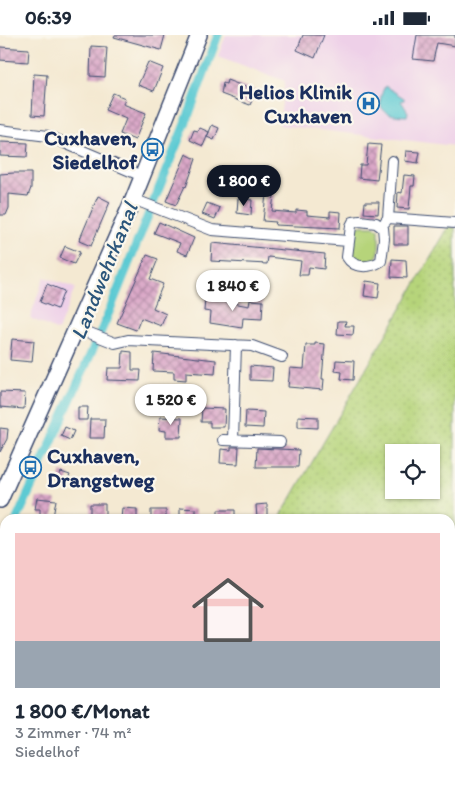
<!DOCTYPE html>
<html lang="de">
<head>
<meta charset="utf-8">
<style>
  body { margin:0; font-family:Itim,sans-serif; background:#f6f6f7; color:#1f2937; height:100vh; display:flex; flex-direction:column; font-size:19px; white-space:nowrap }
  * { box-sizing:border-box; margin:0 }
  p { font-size:16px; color:#747a83 }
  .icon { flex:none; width:28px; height:28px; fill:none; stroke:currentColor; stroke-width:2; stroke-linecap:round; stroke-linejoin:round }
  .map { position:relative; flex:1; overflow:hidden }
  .panel { position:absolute; left:0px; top:479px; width:455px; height:276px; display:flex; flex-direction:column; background:#fff; border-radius:15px 15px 0 0; box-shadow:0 1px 4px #0004 }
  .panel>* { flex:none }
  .controls { position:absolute; left:385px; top:409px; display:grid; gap:10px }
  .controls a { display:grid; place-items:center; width:55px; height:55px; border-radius:0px; background:#fff; box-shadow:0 1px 4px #0004; font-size:25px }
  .price { position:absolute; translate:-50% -42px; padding:0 11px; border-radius:18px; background:#fff; color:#222; font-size:16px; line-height:32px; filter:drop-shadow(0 1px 2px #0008) }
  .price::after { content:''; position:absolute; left:50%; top:30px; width:15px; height:11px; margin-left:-8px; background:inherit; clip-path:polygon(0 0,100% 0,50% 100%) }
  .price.on { background:#111827; color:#fff }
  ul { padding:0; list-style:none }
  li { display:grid; align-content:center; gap:10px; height:265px; padding:0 15px }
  li span { display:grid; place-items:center; height:155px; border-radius:0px; color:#555 }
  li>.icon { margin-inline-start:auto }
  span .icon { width:90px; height:90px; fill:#fffc; stroke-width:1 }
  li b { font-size:21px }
  .status { display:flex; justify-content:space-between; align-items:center; height:35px; padding:0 25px; background:#fff; direction:ltr }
  .status svg { height:14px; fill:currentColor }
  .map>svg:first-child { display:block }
</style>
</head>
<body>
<div class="status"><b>06:39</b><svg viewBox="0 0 49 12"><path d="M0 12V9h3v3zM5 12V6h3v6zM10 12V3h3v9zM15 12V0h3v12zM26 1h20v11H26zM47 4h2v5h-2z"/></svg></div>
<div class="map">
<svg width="455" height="754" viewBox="0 0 455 754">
  <defs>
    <pattern id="grass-dots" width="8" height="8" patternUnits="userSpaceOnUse" patternTransform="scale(1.25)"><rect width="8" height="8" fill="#b6d47a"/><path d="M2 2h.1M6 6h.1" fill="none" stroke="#9cb66c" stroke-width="1.8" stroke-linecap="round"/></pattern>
    <pattern id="building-cross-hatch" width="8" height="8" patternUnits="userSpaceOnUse" patternTransform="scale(1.25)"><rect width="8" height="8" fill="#daa7c7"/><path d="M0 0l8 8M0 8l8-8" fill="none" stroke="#b088a5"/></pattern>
  </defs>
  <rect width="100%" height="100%" fill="#fbf7ec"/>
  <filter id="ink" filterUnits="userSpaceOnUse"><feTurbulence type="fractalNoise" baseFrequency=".02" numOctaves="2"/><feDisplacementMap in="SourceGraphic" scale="10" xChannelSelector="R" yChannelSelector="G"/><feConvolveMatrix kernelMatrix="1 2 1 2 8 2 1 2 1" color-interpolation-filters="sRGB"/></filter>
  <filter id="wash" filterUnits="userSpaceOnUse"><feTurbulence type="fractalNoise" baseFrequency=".0096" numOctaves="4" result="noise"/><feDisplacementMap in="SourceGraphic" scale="20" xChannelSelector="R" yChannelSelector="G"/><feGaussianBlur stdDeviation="1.12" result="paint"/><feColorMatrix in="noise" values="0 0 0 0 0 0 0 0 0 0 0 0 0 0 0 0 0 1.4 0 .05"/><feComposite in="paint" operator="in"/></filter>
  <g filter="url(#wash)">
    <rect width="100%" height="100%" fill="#f4e9d2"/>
    <path fill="#eed0e8" d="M226,0H455V111L279,90L285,46L218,21Z
      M44,242L75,253L58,296L30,283Z"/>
    <path fill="url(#grass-dots)" stroke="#68826c" fill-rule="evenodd" d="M449,191L455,192V523L450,521V484H279ZM394,418H431V455H394Z
      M455,582V754H129L123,751L450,750V589Z"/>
    <path fill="#b6d47a" stroke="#68826c" d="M360,191H373L379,195V217L374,227L356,224L351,219L355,195Z"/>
    <path fill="#5dcad3" stroke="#3c7c98" d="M385,51L404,63V65L401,66L408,77L407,81C383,81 374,73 385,51Z"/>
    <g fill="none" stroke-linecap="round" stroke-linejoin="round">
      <path stroke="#5dcad3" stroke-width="2.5" d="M450,746L455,742
        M435,754L445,750"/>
      <path stroke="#5dcad3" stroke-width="9" d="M17,484L105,287L189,79L218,0
        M0,522L5,511"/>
    </g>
    <g id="blocks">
      <path fill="url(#building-cross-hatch)" d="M115,0H165L161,15L114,2Z
        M303,0H324L315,23L297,15Z
        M417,0H455V11L437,8L433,26L413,24Z
        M91,11L107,12L105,42L90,41Z
        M0,12L29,14L28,27L0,25Z
        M148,27L163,33L154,56L138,50Z
        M34,39L47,40L44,81L32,80Z
        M227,45L256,56L250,70L221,59L223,48L226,49Z
        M113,58L125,63L123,69L146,78L135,105L120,99L126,84L105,75Z
        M212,90L219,93L214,105L207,102Z
        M200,93L209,97L203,111L190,105L194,95L198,96Z
        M0,107L28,108L27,122L0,121Z
        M368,109L381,110L377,145L359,143L360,130H366Z
        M406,116L420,117L418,128L405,126Z
        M186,119L196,124L186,152L185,151L176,170L166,166Z
        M14,138H31V153L28,161L9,159V173L6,180H0V139Z
        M404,140L415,141L414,151H411L409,174L397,173L398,157L402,158Z
        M266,159L274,160L272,176L296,178V175L307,176V180L330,182V176L341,177L340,193L275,190L276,187L263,186Z
        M98,161L110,167L91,211L79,206Z
        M238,163L252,165L251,180L237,178Z
        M365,167H379L378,179L364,178Z
        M207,168L220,173L215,184L202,179Z
        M159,187L194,203L187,220L177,216L180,208L154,198Z
        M394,191H408V209H394Z
        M212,208L325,219L324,234L309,232L308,240H299L301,226L268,222L267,229L211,226Z
        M65,211L80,217L74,229L60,223Z
        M147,220L158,224L150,244L163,249L153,273L166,279L161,291L141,283L136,295L117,288Z
        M392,224L406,225L407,243L391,242Z
        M366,246L380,248L378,263L364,261Z
        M47,249L64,256L57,274L40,267Z
        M205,263L249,271L250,265L263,266L262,284L243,283L242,293L210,288L211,277L204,276Z
        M338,286H346L345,291H354L353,300L337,299Z
        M12,304L34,306L32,327L10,325Z
        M315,308L325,309L322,344H324L323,355L288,352L290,333L304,334L306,310H315Z
        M123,316L132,317V335H141L140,346L107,345L108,333H122Z
        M154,318L216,325L215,339L186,337V345L174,344V337L153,336Z
        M336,325L354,326L353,345L341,344L342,337L335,336Z
        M250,331L273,333L272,346L250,345Z
        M0,357L25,358L24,374L0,372Z
        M78,372H88L87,385H78Z
        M202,373L225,374L224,392H210V387H201Z
        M246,376L264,377L263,393L245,392Z
        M298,381L318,382V393L298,392Z
        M160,382L182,383L181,402H166V396L159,395Z
        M90,384H105L104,403H89Z
        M65,392L74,396L70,405L61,401Z
        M0,393L8,394L7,404L0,417Z
        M231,412H239L238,429L220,428L221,414L231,415Z
        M257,413L299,415L298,432H256Z
        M61,437L70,440L66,450L57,447Z
        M37,463L56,465L53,482L40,480V474H35Z
        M90,469H105V484H90Z
        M267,469V484H257L256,470Z
        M122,473L137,474V484H121Z
        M180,473L196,474V484H180Z
        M151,475H166V484H151Z
        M218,475H235V484H218Z"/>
    </g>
  </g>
  <g filter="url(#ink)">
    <use href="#blocks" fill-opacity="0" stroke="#3c4b6f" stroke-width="1"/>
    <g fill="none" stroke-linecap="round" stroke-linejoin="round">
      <defs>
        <path id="minor" d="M0,95L48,101L142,141
          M133,164L212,195L348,206
          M388,183L455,188
          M360,186L376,188L383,193L384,204L381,226C370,233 354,234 347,222L351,191L353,187Z
          M385,187L388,183L392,126
          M77,293L115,308L128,305L252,311L282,322
          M223,405L280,407
          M233,405L236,310
          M58,754L59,750"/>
        <path id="primary" d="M0,465L132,167L199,0"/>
      </defs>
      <use href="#minor" stroke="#3c4b6f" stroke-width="12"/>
      <use href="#primary" stroke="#3c4b6f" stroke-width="18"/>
      <use href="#minor" stroke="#fff" stroke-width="10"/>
      <use href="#primary" stroke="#fff" stroke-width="15"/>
    </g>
  </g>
  <defs>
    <symbol id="hospital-ring" viewBox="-11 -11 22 22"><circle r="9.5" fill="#fbf7ec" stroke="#1f6fb2" stroke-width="1.5"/><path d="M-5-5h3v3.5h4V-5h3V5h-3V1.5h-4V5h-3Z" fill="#1f6fb2"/></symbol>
    <symbol id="bus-ring" viewBox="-11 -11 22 22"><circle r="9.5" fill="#fbf7ec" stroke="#1f6fb2" stroke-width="1.5"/><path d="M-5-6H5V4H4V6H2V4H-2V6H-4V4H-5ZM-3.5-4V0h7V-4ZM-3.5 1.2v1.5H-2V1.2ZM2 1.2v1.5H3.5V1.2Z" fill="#1f6fb2"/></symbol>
  </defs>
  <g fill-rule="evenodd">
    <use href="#hospital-ring" x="356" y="56" width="25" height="25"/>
    <use href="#bus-ring" x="140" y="102" width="25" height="25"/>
    <use href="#bus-ring" x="18" y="420" width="25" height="25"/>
  </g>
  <g text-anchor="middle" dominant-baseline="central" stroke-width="4.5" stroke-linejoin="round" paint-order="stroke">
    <g font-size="21" font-weight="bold" fill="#1b2f5e" stroke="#fbf7ec" text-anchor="end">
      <text x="352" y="56">Helios Klinik<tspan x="352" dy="24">Cuxhaven</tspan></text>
      <text x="137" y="102">Cuxhaven,<tspan x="137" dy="24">Siedelhof</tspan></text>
      <text x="47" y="420" text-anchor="start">Cuxhaven,<tspan x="47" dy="24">Drangstweg</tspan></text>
    </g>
    <g font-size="22" font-style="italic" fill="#2c567b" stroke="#fbf7ec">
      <text transform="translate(104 236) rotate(-68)">Landwehrkanal</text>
    </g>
  </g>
</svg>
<div class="controls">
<a><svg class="icon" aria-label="locate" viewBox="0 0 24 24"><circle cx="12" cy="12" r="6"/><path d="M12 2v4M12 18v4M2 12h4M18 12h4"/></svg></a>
</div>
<b class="price on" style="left:244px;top:172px">1 800 €</b>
<b class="price" style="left:233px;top:277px">1 840 €</b>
<b class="price" style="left:171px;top:391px">1 520 €</b>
<section class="panel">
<ul>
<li><span style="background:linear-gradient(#f6c9c9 70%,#9aa5b1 0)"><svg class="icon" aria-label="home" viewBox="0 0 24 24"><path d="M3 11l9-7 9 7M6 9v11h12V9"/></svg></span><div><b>1 800 €/Monat</b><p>3 Zimmer · 74 m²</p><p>Siedelhof</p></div></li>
</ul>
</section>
</div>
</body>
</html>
